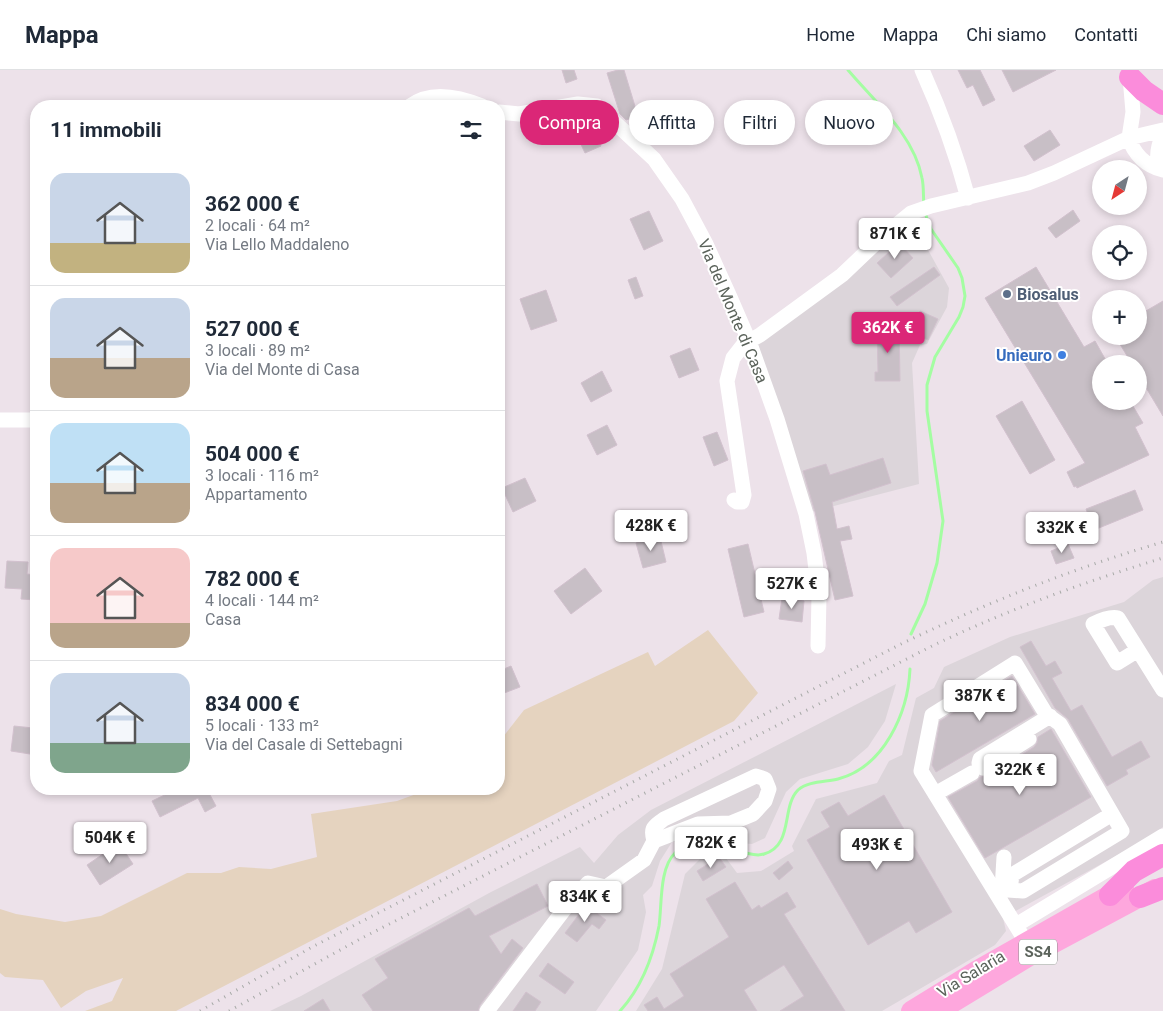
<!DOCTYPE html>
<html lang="it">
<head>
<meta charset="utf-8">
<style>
  body { margin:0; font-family:Roboto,sans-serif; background:#f6f6f7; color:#1f2937; height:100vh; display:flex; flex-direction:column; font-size:19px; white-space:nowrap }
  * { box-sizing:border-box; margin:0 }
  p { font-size:16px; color:#747a83 }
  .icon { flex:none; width:28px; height:28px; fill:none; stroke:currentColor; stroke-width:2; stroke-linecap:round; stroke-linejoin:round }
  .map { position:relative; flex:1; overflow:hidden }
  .panel { position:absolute; left:30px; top:30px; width:475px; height:695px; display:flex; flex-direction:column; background:#fff; border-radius:20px; box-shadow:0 2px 8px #0003 }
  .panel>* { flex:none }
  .hud { position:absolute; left:520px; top:30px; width:475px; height:45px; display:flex; gap:10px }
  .needle { width:32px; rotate:216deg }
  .controls { position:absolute; left:1092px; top:90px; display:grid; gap:10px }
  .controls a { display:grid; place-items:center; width:55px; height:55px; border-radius:50%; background:#fff; box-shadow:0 2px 8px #0003; font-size:25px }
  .price { position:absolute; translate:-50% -42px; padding:0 11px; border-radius:5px; background:#fff; color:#222; font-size:16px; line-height:32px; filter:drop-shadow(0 1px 2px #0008) }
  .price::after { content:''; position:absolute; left:50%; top:30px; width:15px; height:11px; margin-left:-8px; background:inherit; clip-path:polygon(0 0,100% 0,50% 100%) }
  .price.active { background:#db2777; color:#fff }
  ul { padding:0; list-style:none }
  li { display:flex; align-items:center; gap:15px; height:125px; padding:0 20px }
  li+li { border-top:1px solid #e0e1e3 }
  li span { display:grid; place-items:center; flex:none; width:140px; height:100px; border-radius:15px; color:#555 }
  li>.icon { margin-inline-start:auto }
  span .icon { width:60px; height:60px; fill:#fffc; stroke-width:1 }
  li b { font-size:21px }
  h2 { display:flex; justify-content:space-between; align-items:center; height:60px; padding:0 20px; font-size:21px }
  .tag { padding:0 18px; border-radius:22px; background:#fff; box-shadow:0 2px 8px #0003; font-size:18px; line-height:45px }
  .tag.active { background:#db2777; color:#fff }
  header { display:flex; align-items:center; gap:30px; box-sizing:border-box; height:70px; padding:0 25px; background:#fff; border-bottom:1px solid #e0e1e3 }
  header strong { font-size:24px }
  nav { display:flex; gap:28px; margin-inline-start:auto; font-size:18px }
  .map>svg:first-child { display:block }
</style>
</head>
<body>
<header>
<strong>Mappa</strong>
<nav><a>Home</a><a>Mappa</a><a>Chi siamo</a><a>Contatti</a></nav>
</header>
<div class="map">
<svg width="1163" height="941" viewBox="0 0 1163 941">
  <rect width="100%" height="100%" fill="#ede2ea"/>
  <path fill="#dcd5da" d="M910,147L949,218L947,237L927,274L920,275L912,293L919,414L799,445L764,329L743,279Z
    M1163,507V757L1147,769L1003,848L1006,861L995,875L882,941H636L662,899L685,804L702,787L723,784L737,803L761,801L794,781L792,776L816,729L877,713L889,691L902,685L916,628L934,618L944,597L1010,567L1124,532L1153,510Z
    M896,614L885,651L868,677L848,694L800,709L786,722L765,768L752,774L702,770L672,772L660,791L652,816L643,825L646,842L638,880L596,941H270L301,926L491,822L580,777L594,793L618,765L651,740Z"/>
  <path fill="#e5d3bf" d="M708,560L758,623L734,651L176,941H85L112,931L123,908L86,921L61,938L43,910L5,907L0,903V839L16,844L65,852L101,846L187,803H221L239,797L271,799L317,787L311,744L397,731L430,719H499V693L504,691L499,672L524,640L648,582L655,596Z"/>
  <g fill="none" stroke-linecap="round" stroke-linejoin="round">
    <path stroke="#a4fda2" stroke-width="3" d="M848,0C875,32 914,65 922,108C924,117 923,126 924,135
      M911,564L925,534L937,493L943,451L927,341V315L935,287L959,247L963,237L965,226L962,208L958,198L931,159L925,143
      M620,941C642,917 653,887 659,856C662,836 659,798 675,783C689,771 725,778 741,782C749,783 756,787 764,784C794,775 781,737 798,720C808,711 826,712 838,709C884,697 908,643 910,599"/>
  </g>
  <path fill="#c8bfc6" stroke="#d2c1ce" d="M562,0H574L577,9L566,13Z
    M618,0H624L638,46L626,50L620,44L607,3Z
    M958,0H980L995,30L983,36L973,15L967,18Z
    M1002,0H1056L1013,22Z
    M1050,60L1060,75L1034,91L1024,76Z
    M594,61L601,76L585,83L578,68Z
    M1073,140L1080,151L1056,168L1048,158Z
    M649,141L663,171L644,180L630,149Z
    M899,173L913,188L891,208L877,193Z
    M934,197L940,205L897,236L890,227Z
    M1036,197L1084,277L1095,271L1108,294H1101V331H1130L1143,353L1135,357L1149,385L1077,418L1076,416L1074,417L1067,402L1085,393L985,228Z
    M636,207L643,226L635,229L628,210Z
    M546,220L557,251L531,260L520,229Z
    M1163,231V346L1139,306V294H1132L1115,266H1139V245Z
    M920,241L938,249L928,270L910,262Z
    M899,255L900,311H875V302H878L877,256Z
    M690,278L699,300L679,308L670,286Z
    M602,301L612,321L591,332L581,313Z
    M1022,331L1055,390L1030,404L996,346Z
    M607,355L617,375L597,385L587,365Z
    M717,362L728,390L714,396L703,367Z
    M883,388L891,413L832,432L837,459L849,456L852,469L840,471L853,526L835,530L815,442L803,401L826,394L830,405Z
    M525,408L536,431L513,442L502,418Z
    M1135,420L1143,440L1094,460L1086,439Z
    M660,467L666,492L643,498L636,473Z
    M748,474L764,542L744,547L728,479Z
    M1068,474L1074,488L1056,494L1051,481Z
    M7,491L28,492L27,504L36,505V530L21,529L22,519L5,518Z
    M585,498L602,521L571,544L554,521Z
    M782,528L804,531L802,552L779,549Z
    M1031,571L1046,596L1055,591L1062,603L1052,608L1071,641L1082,635L1112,687L1141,671L1150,687L1126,700L1128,704L1107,716L1068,649L1055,638L1020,577Z
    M511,596L520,617L499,625V601Z
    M1012,606L1035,644L936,702L932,695L940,651Z
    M14,656L33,658L30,684L11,681Z
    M1051,659L1091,727L985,788L948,727L977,711L980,707L988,706L1034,677L1037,673L1038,667Z
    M177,719H217L209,723L216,736L205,742L198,728L160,747L152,731Z
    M884,725L952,842L916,863L909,851L868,875L807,770L830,757L821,742L839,732L848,746Z
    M119,773L133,794L100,815L87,795Z
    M719,787L726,797L703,811L697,801Z
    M788,791L793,798L779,810L773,803Z
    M735,812L752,840L759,835L761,838L787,822L796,837L784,844L845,941H780L804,926L784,895L744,920L757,941H648L644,935L657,927L664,939L684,926L670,904L729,867L706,829Z
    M537,814L548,836L489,866L501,884L512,869L523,878L480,935L478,941H373L362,925L388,908L375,889L469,838L475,846Z
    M586,835L606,850L599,859L592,854L577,872L565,863Z
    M548,893L574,912L565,924L539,906Z
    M526,922L541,932L535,941H513Z
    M323,929L330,941H304Z"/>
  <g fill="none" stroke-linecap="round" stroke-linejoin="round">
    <path stroke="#fff" stroke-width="15" d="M922,0C941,42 956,83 968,128
      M1130,7L1133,42L1129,68C1134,85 1147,96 1163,100
      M410,36C431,20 460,27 482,36
      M499,42L519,44L578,34L597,36L654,89L682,129L706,174L730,227L749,271L777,349L806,444L814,483L819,525L818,576
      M1159,97C1156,85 1158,75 1163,65
      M0,350H36
      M734,430L737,432H742L744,425L727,311L733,288L744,274L760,265L842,205L883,166L911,143L931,136L1028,113L1054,103L1129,68L1163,60
      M1138,580L1117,593L1093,554C1101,550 1110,546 1118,548L1163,620
      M1029,669L983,698L980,696L979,693L980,689L1050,646
      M935,724L972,703
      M994,819L1023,821L1122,761L1060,654L1046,644L1015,593L932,645L921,701L1026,872
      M1002,820L1004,787
      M1010,820L1012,805L1112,744
      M1016,855L1163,766
      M487,941L570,832L588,813L606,817L644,790L654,771C650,757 654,757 664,749L756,706L765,709L769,719L765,731L753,744L731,753L698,754L654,771"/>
    <path stroke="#fea7dd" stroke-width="20" d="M911,941L976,901L1124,817
      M939,941L1028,887L1155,819"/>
    <path stroke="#fb8cdb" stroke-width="22" d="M1130,7L1144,21L1163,34
      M1110,825L1134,801L1163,785
      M1140,827L1163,818"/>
    <path stroke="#a7a9a7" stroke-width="3" stroke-dasharray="1 6" stroke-linecap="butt" d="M200,941L312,877L899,575C986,533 1071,499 1163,472
      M229,941L362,868L932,576C1007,540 1084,512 1163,488"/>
  </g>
  <circle fill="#5c6f8a" stroke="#fff" stroke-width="2" cx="1007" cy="224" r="5"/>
  <circle fill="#3f7fe0" stroke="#fff" stroke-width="2" cx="1062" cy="285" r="5"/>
  <g text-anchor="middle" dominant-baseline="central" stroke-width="4" stroke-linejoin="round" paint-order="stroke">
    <rect fill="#fff" stroke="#8c928c" stroke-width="1" x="1019" y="869.5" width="38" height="25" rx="4"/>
    <g font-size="15" font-weight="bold" fill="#5b635b">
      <text x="1038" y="882">SS4</text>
    </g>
    <g font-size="16" font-weight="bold" fill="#4e5e75" stroke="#fff" text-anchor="start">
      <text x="1017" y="224">Biosalus</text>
    </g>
    <g font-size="16" fill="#5b635b" stroke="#fff">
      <text transform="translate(733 241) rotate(67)">Via del Monte di Casa</text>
      <text transform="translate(971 904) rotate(-31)">Via Salaria</text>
    </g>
    <g font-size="16" font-weight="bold" fill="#366cbe" stroke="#fff" text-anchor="end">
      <text x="1052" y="285">Unieuro</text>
    </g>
  </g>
</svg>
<div class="controls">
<a><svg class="needle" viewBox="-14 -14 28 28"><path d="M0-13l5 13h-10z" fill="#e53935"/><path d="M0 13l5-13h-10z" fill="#747a83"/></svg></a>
<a><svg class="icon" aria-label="locate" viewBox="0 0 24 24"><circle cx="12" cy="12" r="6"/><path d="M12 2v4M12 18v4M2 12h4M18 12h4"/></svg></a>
<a>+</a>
<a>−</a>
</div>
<b class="price" style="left:895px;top:190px">871K €</b>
<b class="price active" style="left:888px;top:284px">362K €</b>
<b class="price" style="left:651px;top:482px">428K €</b>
<b class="price" style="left:1062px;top:484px">332K €</b>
<b class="price" style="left:792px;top:540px">527K €</b>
<b class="price" style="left:980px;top:652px">387K €</b>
<b class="price" style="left:1020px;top:726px">322K €</b>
<b class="price" style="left:110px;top:794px">504K €</b>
<b class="price" style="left:711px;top:799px">782K €</b>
<b class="price" style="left:877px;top:801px">493K €</b>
<b class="price" style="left:585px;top:853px">834K €</b>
<div class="hud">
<a class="tag active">Compra</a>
<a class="tag">Affitta</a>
<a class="tag">Filtri</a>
<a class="tag">Nuovo</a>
</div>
<section class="panel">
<h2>11 immobili<svg class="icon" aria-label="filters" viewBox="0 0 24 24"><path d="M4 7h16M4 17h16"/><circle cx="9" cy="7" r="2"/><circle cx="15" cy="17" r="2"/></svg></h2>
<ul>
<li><span style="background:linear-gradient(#c9d6e8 70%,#c2b280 0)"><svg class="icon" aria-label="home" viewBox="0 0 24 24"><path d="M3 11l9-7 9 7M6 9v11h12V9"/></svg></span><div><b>362 000 €</b><p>2 locali · 64 m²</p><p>Via Lello Maddaleno</p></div></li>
<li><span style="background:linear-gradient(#c9d6e8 60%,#b9a48a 0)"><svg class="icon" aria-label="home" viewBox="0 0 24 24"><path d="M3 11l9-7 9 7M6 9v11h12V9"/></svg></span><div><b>527 000 €</b><p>3 locali · 89 m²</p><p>Via del Monte di Casa</p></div></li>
<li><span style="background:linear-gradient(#bfe0f5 60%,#b9a48a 0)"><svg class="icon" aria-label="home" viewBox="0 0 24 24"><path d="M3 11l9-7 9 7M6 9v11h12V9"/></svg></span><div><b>504 000 €</b><p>3 locali · 116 m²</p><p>Appartamento</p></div></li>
<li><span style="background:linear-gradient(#f6c9c9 75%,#b9a48a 0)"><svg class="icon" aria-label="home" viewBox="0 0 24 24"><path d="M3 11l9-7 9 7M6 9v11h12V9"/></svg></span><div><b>782 000 €</b><p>4 locali · 144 m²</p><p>Casa</p></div></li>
<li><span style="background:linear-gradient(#c9d6e8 70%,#7fa58c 0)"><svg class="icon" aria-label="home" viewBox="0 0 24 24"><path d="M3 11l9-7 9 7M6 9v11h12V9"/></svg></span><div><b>834 000 €</b><p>5 locali · 133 m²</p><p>Via del Casale di Settebagni</p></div></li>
</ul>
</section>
</div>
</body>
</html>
